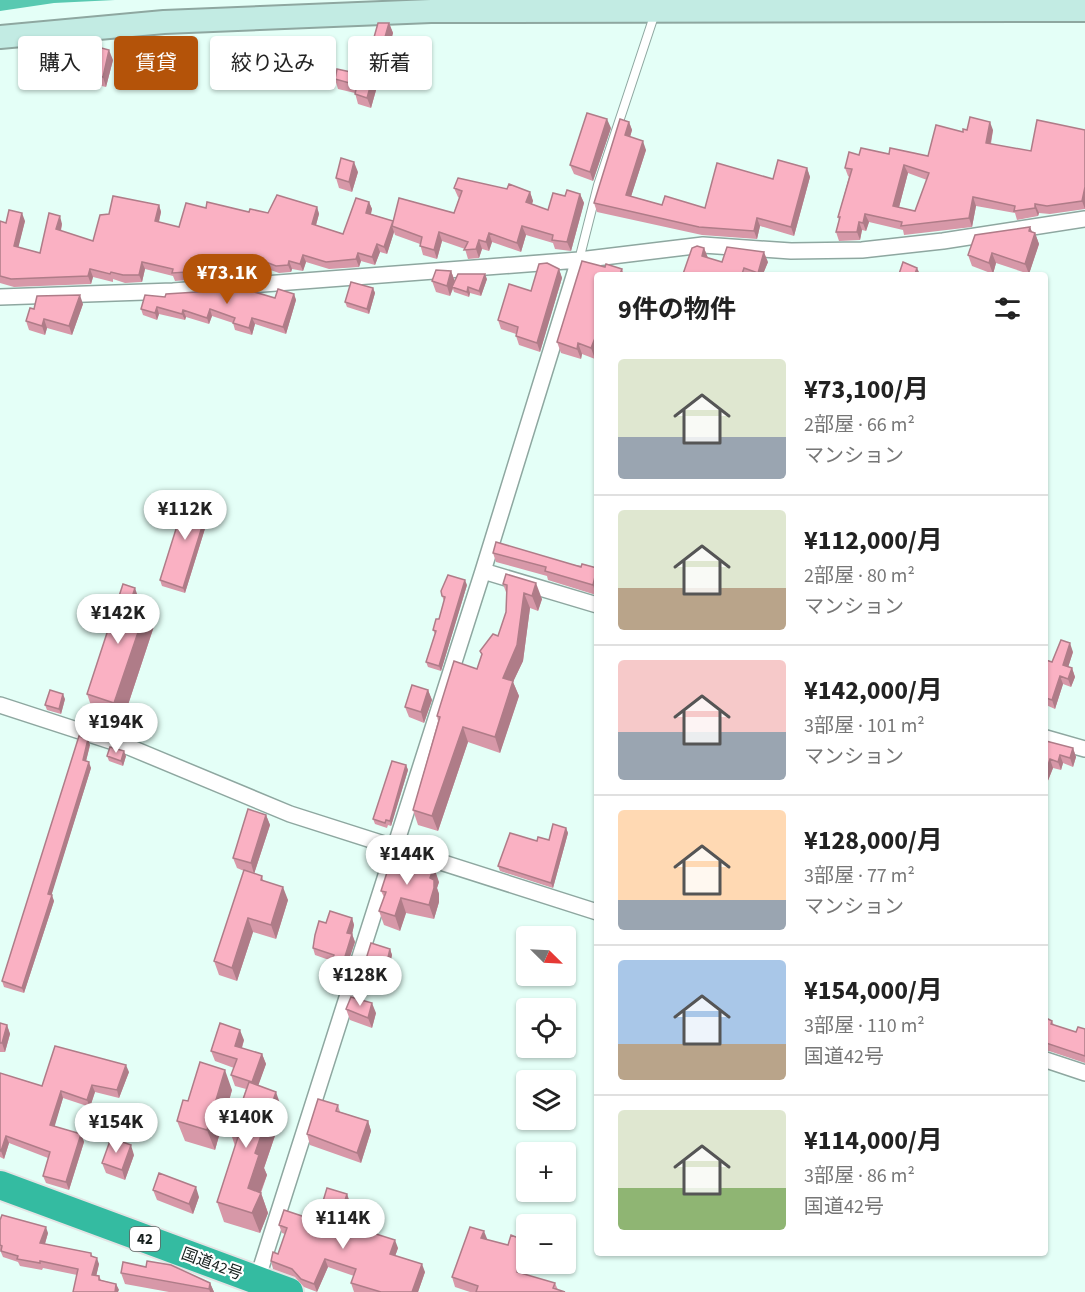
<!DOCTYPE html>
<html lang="ja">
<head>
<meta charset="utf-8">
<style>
  body { margin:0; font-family:"Source Sans 3","Noto Sans JP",sans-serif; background:#f2f2f2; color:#222; height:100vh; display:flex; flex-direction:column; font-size:22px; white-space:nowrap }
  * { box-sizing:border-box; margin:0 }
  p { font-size:20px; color:#767676 }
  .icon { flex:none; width:33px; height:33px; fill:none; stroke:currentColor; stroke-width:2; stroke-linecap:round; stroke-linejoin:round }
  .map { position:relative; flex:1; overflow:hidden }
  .panel { position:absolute; left:594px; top:272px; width:454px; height:984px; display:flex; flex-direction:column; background:#fff; border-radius:6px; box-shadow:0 2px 4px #0004 }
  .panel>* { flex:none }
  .banner { position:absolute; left:18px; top:36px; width:486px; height:54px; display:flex; gap:12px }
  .needle { width:39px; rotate:114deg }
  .fabs { position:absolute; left:516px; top:926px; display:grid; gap:12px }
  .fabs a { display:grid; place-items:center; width:60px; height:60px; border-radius:6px; background:#fff; box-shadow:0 2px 4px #0004; font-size:30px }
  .price { position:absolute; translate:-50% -51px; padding:0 14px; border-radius:21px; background:#fff; color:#222; font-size:20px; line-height:39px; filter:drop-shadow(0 2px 3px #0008) }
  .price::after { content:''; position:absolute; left:50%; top:36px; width:18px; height:14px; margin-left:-9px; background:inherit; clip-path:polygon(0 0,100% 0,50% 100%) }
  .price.active { background:#b45309; color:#fff }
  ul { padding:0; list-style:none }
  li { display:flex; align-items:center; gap:18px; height:150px; padding:0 24px }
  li+li { border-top:2px solid #e0e0e0 }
  li span { display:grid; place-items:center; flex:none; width:168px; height:120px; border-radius:6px; color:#555 }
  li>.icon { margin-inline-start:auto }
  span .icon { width:72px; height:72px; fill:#fffc; stroke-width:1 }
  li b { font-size:26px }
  h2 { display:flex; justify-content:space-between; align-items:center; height:72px; padding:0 24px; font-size:26px }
  .tag { padding:0 21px; border-radius:6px; background:#fff; box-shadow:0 2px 4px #0004; font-size:21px; line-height:54px }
  .tag.active { background:#b45309; color:#fff }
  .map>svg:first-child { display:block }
</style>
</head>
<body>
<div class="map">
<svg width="1085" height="1292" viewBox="0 0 1085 1292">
  <rect width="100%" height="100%" fill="#e4fff7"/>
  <path fill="#58c9b1" d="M0,0H115L54,3L0,11Z"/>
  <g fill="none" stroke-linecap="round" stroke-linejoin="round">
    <defs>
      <path id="lane" d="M579,260L598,185L655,13"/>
      <path id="street" d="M0,297L173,291L579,260L703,245L791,251L862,250L943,241L1085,219
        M483,571L597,605
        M0,705L129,747L290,814L597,912
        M1046,738L1085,749
        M1046,1060L1085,1073
        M257,1280L483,571L579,260"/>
      <path id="secondary" d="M0,37L164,22L431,11L1085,10"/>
      <path id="highway" d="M0,1185L289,1292"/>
    </defs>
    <use href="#lane" stroke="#8ea7a0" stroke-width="10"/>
    <use href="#street" stroke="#8ea7a0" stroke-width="18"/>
    <use href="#secondary" stroke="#8ea7a0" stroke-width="26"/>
    <use href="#highway" stroke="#e3e4e4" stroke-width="32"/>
    <use href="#lane" stroke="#fff" stroke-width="8"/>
    <use href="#street" stroke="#fff" stroke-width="15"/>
    <use href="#secondary" stroke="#c2ebe3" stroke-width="22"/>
    <use href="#highway" stroke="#34bba1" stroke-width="28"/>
  </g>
  <path fill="#d798a8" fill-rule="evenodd" d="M389,23L393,33L380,79L376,78L378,83L371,108L358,104L355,93L338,89L335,79L360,74L368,71L366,66Z
    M53,52L54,63L42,64L38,54Z
    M113,60L106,87L89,83L85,73Z
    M629,122L632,130L630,137L646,150L631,196L662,205L705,208L773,179L807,168L810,177L794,236L760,226L757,239L702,235L597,212L594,203Z
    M611,128L593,181L574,174L570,165Z
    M967,130H993L991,144L1031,151L1085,130V209L1050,214L1039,213L1038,216L1017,220L1015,213L976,206L972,227L904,235L903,230L869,222L866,231L862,230L860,240L839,241L836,232L839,220L838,217L849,177L848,176L845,168L859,155L889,154L928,156L963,132ZM908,173L927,180L915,211L899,207Z
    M358,172L352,192L339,188L336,178Z
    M454,188L507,189L530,192L533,201L532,204L548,210L565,196L580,194L584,203L571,251L555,249L553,243L526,235L521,252L492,242L489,251L482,249L479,258L468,259L465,249L442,241L437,259L423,255L420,244L395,235L394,232L387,254L380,252L375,265L361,261L359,267L329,269L306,262L303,271L292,269L291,272L279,273L253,264L250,275L175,281L173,276L145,269L142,282L125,283L113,279V282L93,277L91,284L14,287L0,283V221L6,223L25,221L18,247L40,253L62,224L61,231L93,241L109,214L159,205L161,212L159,222L179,227L206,208L268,213L317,207L319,214L316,225L343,234L369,202L372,209L371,214L393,221L454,213L459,198L458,197Z
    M1030,227L1032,232L1035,233L1039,244L1029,274L996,263L993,274L972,266L968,255Z
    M704,248L708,258L722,262H768L763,274H683Z
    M582,261L605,267L606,264L622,269L624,274H597V353L595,359L582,354L581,359L561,353L557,342Z
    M559,269L562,278L540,352L519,345L516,336V334L501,329L498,320L531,291Z
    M451,271L455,281L487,279L481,296L470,293L469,297L454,292L453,289L450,296L436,292L432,281Z
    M373,288L375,293L369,314L347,307L345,302Z
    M294,294L296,300L286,334L255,324L252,335L235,330L233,323L212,316L209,324L186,317L185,320L159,314L157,320L143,315L141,309L165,297L275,298Z
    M83,304L72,335L47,328L45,335L29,330L26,321L34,309Z
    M212,506L185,593L162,586L160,580Z
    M493,553L597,568L596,595L548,580L547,576L496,562Z
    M503,584L542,599L538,611L530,608L523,661L513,682L519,696L500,753L468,742L438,831L418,825L413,810L438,721L437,716L477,669L482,655L480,651L498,636L506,612L507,595Z
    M467,585L441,671L428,667L426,662L435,634L433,630L439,619L444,601L442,596Z
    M138,596L156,620L122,723L94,714L87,694Z
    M1073,652L1068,667L1072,668L1075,677L1071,687L1063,684L1055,709L1046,705V660L1052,662Z
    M428,690L432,700L424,723L409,717L405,707Z
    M65,699L61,714L47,710L45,705Z
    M1046,741L1073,748L1076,757L1073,767L1063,763L1061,770L1053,768L1047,783H1046Z
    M90,745L86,761L91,768L51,895L54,901L24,993L4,987L2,981Z
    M107,756H126L123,766L109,761Z
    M406,765L408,770L391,826L388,825L387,828L375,824L373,819Z
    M266,815L270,825L254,874L262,876L263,880L288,900L276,939L253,932L237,981L219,975L214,961L244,871L237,868L233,858Z
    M566,828L568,833L553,888L500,871L498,866L537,841L549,840Z
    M439,882L437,888L439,894V902L434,919L406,913L400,931L384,925L379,911L384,897L381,891Z
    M352,918L354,925L352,934L355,942L340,986L330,983L328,976L332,961L315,955L313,948L326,923Z
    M390,949L392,955L386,980L383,979L380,986L363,981L361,975Z
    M346,1009L376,1013L372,1028L350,1020Z
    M1046,1018L1052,1021L1054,1025L1076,1032L1085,1029V1063L1049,1051H1046Z
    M0,1023L7,1025L10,1034L5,1052H0Z
    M244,1040L242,1048L262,1054L266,1064L258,1085L283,1112L264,1168L267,1175L261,1193L268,1213L260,1233L224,1222L217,1202L235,1146L231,1134L246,1089L235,1086L231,1075L234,1068L215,1061L211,1051Z
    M129,1072L119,1098L95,1092L90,1107L63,1098L54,1126L81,1134L84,1142L69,1190L46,1183L43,1176L48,1158L9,1143L4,1159L0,1157V1073L42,1086Z
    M232,1090L215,1150L185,1141L177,1121L188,1101Z
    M338,1105L340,1112L368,1121L371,1131L361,1163L310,1145L307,1134Z
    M134,1155L125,1180L106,1173L102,1163Z
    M153,1190L199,1197L193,1214L157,1200Z
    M347,1194L350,1203L343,1224L398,1248L395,1256L425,1272L418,1292H354L351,1283L354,1276L328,1267L317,1292L304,1287L295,1277L273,1269L271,1261L278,1254L285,1234L282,1233L279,1225L317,1221Z
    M0,1220L48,1233L45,1244L91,1253L92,1256L99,1264L96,1276H99L101,1280L116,1284L119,1290L77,1275L43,1268L42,1270L20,1266L18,1262L3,1257L0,1250Z
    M487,1240L527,1263L523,1274L555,1283L558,1290L565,1292H470L455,1287L452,1277Z
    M121,1273L210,1283L214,1292H169L125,1284Z"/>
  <path fill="#af7c88" d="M389,23L393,33L380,79L376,69Z
    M49,41L53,52L54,63L51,52Z
    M109,50L113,60L106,87L103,77Z
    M374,73L378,83L371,108L367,98Z
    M607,119L611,128L593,181L590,172Z
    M629,122L632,130L628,144L625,135Z
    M990,122L993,130L989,151L986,143Z
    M643,141L646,150L629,203L626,195Z
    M354,162L358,172L352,192L349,182Z
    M904,165L908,173L897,215L893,206Z
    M807,168L810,177L794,236L791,227Z
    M1085,187V209L1082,201Z
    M530,192L533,201L529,211L526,202Z
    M580,194L584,203L571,251L567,242Z
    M973,197L976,206L972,227L969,218Z
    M369,202L372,209L369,221L366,213Z
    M1035,204L1039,213L1038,216L1035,208Z
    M159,205L161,212L157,229L155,221Z
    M317,207L319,214L314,232L312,224Z
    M22,213L25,221L17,253L14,246Z
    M865,214L869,222L866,231L863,223Z
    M60,216L62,224L59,237L56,229Z
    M757,218L760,226L757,239L754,231Z
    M393,221L392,226L394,232L387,254L384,247Z
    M859,222L862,230L860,240L857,232Z
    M522,226L526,235L521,252L517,243Z
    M1030,227L1034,237L1035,233L1039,244L1029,274L1025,264Z
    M439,232L442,241L437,259L434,250Z
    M489,233L492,242L489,251L486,242Z
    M479,240L482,249L479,258L476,249Z
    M377,244L380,252L375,265L372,257Z
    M704,248L708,258L702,256Z
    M764,252L768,262L763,274H758V273Z
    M358,253L361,261L359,267L356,259Z
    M992,253L996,263L993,274L989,263Z
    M303,255L306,262L303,271L300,264Z
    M251,256L253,264L250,275L248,268Z
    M289,261L292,269L291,272L288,265Z
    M142,262L145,269L142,282L139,275Z
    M917,268L920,274H915Z
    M90,269L93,277L91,284L88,276Z
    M559,269L562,278L540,352L537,343Z
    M451,271L455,282L450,296L447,286Z
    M485,274L487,279L481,296L479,291Z
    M468,287L470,293L469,297L467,292Z
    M373,288L375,293L369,314L367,309Z
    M294,294L296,300L286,334L283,327Z
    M80,295L83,304L72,335L69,326Z
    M157,307L159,314L157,320L155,313Z
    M210,309L212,316L209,324L207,318Z
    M183,310L186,317L185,320L182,314Z
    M252,318L255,324L252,335L249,328Z
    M44,319L47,328L45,335L42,326Z
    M597,333V353L595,359L591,348Z
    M578,343L582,354L581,359L577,349Z
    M210,501L212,506L185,593L183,588Z
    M597,570V591L596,595L593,585Z
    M465,580L467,585L441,671L439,666Z
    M536,583L542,599L538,611L532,596Z
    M135,588L142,608L133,594Z
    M524,593L530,608L523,661L513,682L519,696L500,753L495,737L503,678Z
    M149,600L156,620L122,723L114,703Z
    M1070,643L1073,652L1066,674L1063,665Z
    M1072,668L1075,677L1071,687L1068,679Z
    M1060,676L1063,684L1055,709L1052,700Z
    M428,690L432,700L424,723L421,712Z
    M63,694L65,699L61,714L59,709Z
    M463,727L468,742L438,831L432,816Z
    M88,739L90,745L85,765L83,760Z
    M1073,748L1076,757L1073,767L1070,758Z
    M124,751L126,756L123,766L121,761Z
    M1060,755L1063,763L1061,770L1058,762Z
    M1050,759L1053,768L1047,783L1046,778V772Z
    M89,762L91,768L50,900L48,894Z
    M406,765L408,770L391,826L390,821Z
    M266,815L270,825L254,874L251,863Z
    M566,828L568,833L553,888L551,883Z
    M434,867L439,882L437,888L439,894V902L434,919L429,905L430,878Z
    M283,887L288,900L276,939L271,925Z
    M52,895L54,901L24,993L22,988Z
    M401,898L406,913L400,931L395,916Z
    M248,918L253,932L237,981L232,968Z
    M352,918L354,925L351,939L352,934L355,942L340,986L338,979L347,933Z
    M390,949L392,955L386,980L384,974Z
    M381,974L383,979L380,986L378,981Z
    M372,1003L376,1013L372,1028L368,1018Z
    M7,1025L10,1034L5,1052L2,1043Z
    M240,1030L244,1040L239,1056L235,1046Z
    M262,1054L266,1064L256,1092L252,1082Z
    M126,1065L129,1072L119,1098L117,1090Z
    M225,1070L232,1090L215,1150L207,1130Z
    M92,1085L95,1092L90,1107L87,1100Z
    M61,1091L63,1098L53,1132L50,1125Z
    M276,1092L283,1112L264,1168L267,1175L259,1196L261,1193L268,1213L260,1233L252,1213L248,1188L255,1153Z
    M368,1121L371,1131L361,1163L357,1153Z
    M81,1134L84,1142L69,1190L66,1182Z
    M6,1136L9,1143L4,1159L1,1151Z
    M131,1145L134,1155L125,1180L122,1170Z
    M196,1187L199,1197L193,1214L189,1204Z
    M347,1194L350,1203L341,1230L338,1222Z
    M46,1227L48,1233L43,1250L40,1243Z
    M484,1231L488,1241L481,1238Z
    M395,1240L398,1248L393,1262L390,1254Z
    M526,1245L527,1263L521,1282L517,1272Z
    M97,1258L99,1264L95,1281L92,1275Z
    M325,1259L328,1267L317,1292L314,1284Z
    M422,1264L425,1272L418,1292H412Z
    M210,1283L214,1292H210L209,1289Z
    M116,1284L119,1290L118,1292H115Z"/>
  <path fill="#fab1c3" stroke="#af7c88" stroke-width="1.5" fill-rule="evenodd" d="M378,23H389L376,69L366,66Z
    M49,41L51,52L38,54L37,43Z
    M94,46L109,50L103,77L85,73Z
    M337,69L360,74L361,69L374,73L367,98L355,94L357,85L335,79Z
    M587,113L607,119L590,172L570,165Z
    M970,117L990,122L986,143L1031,151L1037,120L1085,130V187L1082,201L1047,206L1035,204V208L1014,211L1015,206L973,197L969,218L901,226L902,222L865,214L863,223L859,222L857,232H836L840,217H838L852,169L845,168L849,152L859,155L861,148L889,154L890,148L928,156L936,125L963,132V129L967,130ZM904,165L929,173L915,211L893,206Z
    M620,119L629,122L625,135L643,141L626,195L662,205L665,196L705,208L717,163L773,179L778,160L807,168L791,227L757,218L754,231L699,227L594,203Z
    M341,158L354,162L349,182L336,178Z
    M458,178L507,189L509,184L530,192L526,202L548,210L553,193L565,196L567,190L580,194L567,242L552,240L553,235L522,226L517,243L489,233L486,242L479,240L476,249L464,250L468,242L439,232L434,250L420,246L422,237L392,226L399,198L454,213L462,191L454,188Z
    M277,195L317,207L312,224L343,234L356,198L369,202L366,213L393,221L384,247L377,244L372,257L358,253L356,259L326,262L303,255L300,264L289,261L288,265L276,266L251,256L248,268L172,273L173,269L142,262L139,275H123L111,272L110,274L90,269L88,276L11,279L0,276V221L6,223L9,210L22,213L14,246L40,253L49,213L60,216L56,229L93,241L100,215L109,214L113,196L159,205L155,221L179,227L186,203L206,208L207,202L249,212L250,209L268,213Z
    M1030,227L1029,231L1035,233L1025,264L992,253L989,263L968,255L975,235Z
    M697,246L704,248L702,256L722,262L727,247L764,252L758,273L744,268L742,274H683L692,248Z
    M582,261L605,267L606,264L622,269L620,274H597V333L591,348L578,343L577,349L557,342Z
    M903,262L917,268L915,274H899Z
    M547,263L559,269L537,343L516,336L518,327L498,320L509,284L531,291L539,264Z
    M436,270L451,271L447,286L432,281Z
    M458,274H485L479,291L468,287L467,292L452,287Z
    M351,282L373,288L367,309L345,302Z
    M244,289L275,298L278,289L294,294L283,327L252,318L249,328L233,323L235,318L210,309L207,318L183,310L182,314L157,307L155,313L141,309L145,295L165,297L166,294Z
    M80,295L69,326L44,319L42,326L26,321L30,308L34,309L37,296Z
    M187,494L210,501L183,588L160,580Z
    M496,542L581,567L582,564L597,568L593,585L545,571L546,567L493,553Z
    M506,574L536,583L532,596L524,593L517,645L503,678L513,681L495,737L463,727L432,816L413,810L440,717L437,716L454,661L477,669L482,654L480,651L493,634L498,636L506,612L507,585L503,584Z
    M448,575L465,580L439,666L426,662L436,631L433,630L436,619H439L445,597L442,596L441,591Z
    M123,584L135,588L133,594L149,600L114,703L87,694Z
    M1061,640L1070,643L1063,665L1072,668L1068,679L1060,676L1052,700L1046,698V660L1052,662Z
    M412,685L428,690L421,712L405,707Z
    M50,690L63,694L59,709L45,705Z
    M79,736L88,739L83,760L89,762L48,894L52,895L22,988L2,981Z
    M1046,741L1073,748L1070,758L1060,755L1058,762L1050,759L1046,772Z
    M110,747L124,751L121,761L107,756Z
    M392,761L406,765L390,821L386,820L385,823L373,819Z
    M248,809L266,815L251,863L233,858Z
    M553,824L566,828L551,883L498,866L510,833L537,841L538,837L549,840Z
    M391,860L418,867L419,863L434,867L430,878L434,880V888L429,905L401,898L395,916L379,911L386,892L381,891Z
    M244,870L262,876L261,880L283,887L271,925L248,918L232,968L214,961Z
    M330,911L352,918L347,933L352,934L338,979L328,976L334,955L313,948L315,935L319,921L326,923Z
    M371,943L390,949L384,974H381L378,981L361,975Z
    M351,997L372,1003L368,1018L346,1009Z
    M1046,1018L1052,1021L1051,1024L1076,1032L1078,1027L1085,1029V1056L1046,1043Z
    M0,1023L7,1025L2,1043H0Z
    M220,1023L240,1030L235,1046L262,1054L252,1082L231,1075L237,1059L211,1051Z
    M55,1046L126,1065L117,1090L92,1085L87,1100L61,1091L50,1125L81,1134L66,1182L43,1176L50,1152L6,1136L1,1151H0V1073L42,1086Z
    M200,1062L225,1070L207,1130L177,1121L183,1100L188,1101Z
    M249,1082L276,1092L255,1153L259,1155L248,1188L261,1193L252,1213L217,1202L238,1137L231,1134Z
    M318,1099L338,1105L336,1111L368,1121L357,1153L307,1134Z
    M111,1138L131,1145L122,1170L102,1163Z
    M159,1173L196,1187L189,1204L153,1190Z
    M327,1188L347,1194L338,1222L395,1240L390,1254L422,1264L412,1292H381L351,1283L356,1269L325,1259L314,1284L301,1279L292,1269L271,1261L273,1252L278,1254L287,1228L279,1225L284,1210L317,1221Z
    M2,1215L46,1227L40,1243L91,1253V1256L97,1258L92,1275L99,1276V1280L116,1284L115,1292H73L78,1269L40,1261V1263L17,1259L18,1256L1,1251L2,1246L0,1245V1220Z
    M470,1227L484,1231L481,1238L508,1245L511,1235L526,1241V1245L517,1272L555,1283L553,1288L565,1292H476L478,1286L452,1277Z
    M147,1261L171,1265L210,1283L209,1289L121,1273L123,1262L146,1267Z"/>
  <g text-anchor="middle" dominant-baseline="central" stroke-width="4.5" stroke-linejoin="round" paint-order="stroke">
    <rect fill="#fff" stroke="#5d6362" stroke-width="1.5" x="130" y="1227" width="30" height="24" rx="4.5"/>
    <g font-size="15" font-weight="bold" fill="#17201e">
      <text x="145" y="1239">42</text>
    </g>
    <g font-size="16" fill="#17201e" stroke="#fff">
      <text transform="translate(212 1264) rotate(20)">国道42号</text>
    </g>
  </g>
</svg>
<div class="fabs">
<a><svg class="needle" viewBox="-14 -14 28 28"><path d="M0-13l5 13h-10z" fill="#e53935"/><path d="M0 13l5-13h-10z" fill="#767676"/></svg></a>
<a><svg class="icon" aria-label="locate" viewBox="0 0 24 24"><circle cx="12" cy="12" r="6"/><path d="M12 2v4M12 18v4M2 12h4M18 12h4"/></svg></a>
<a><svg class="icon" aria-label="layers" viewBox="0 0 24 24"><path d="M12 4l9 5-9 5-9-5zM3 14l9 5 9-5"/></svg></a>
<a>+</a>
<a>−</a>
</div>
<b class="price active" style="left:227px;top:305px">¥73.1K</b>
<b class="price" style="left:185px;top:541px">¥112K</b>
<b class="price" style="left:118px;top:645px">¥142K</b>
<b class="price" style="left:116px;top:754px">¥194K</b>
<b class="price" style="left:407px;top:886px">¥144K</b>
<b class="price" style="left:360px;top:1007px">¥128K</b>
<b class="price" style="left:246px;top:1149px">¥140K</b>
<b class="price" style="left:116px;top:1154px">¥154K</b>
<b class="price" style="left:343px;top:1250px">¥114K</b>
<div class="banner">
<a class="tag">購入</a>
<a class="tag active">賃貸</a>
<a class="tag">絞り込み</a>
<a class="tag">新着</a>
</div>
<section class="panel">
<h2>9件の物件<svg class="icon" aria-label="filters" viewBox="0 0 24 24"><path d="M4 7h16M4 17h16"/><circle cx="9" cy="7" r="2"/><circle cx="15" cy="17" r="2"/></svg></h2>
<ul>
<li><span style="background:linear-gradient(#dfe7d0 65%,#9aa5b1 0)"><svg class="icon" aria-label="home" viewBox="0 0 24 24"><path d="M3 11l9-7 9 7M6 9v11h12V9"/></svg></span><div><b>¥73,100/月</b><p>2部屋 · 66 m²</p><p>マンション</p></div></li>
<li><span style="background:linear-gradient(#dfe7d0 65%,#b9a48a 0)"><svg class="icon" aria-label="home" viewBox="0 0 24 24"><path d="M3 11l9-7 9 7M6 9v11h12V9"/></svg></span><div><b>¥112,000/月</b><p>2部屋 · 80 m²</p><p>マンション</p></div></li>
<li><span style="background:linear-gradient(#f6c9c9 60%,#9aa5b1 0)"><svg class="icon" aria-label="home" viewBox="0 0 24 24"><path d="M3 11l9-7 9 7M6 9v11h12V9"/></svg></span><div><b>¥142,000/月</b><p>3部屋 · 101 m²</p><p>マンション</p></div></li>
<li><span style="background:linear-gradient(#ffd9b3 75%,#9aa5b1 0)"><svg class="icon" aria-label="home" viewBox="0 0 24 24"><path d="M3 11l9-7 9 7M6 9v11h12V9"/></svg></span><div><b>¥128,000/月</b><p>3部屋 · 77 m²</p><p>マンション</p></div></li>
<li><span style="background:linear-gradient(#a9c7e8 70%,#b9a48a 0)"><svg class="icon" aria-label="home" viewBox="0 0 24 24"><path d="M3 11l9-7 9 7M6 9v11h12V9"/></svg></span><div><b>¥154,000/月</b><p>3部屋 · 110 m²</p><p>国道42号</p></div></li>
<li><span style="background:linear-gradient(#dfe7d0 65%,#8fb573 0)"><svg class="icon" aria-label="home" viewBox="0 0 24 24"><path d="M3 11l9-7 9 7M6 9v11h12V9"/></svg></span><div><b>¥114,000/月</b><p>3部屋 · 86 m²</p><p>国道42号</p></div></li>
</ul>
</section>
</div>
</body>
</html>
